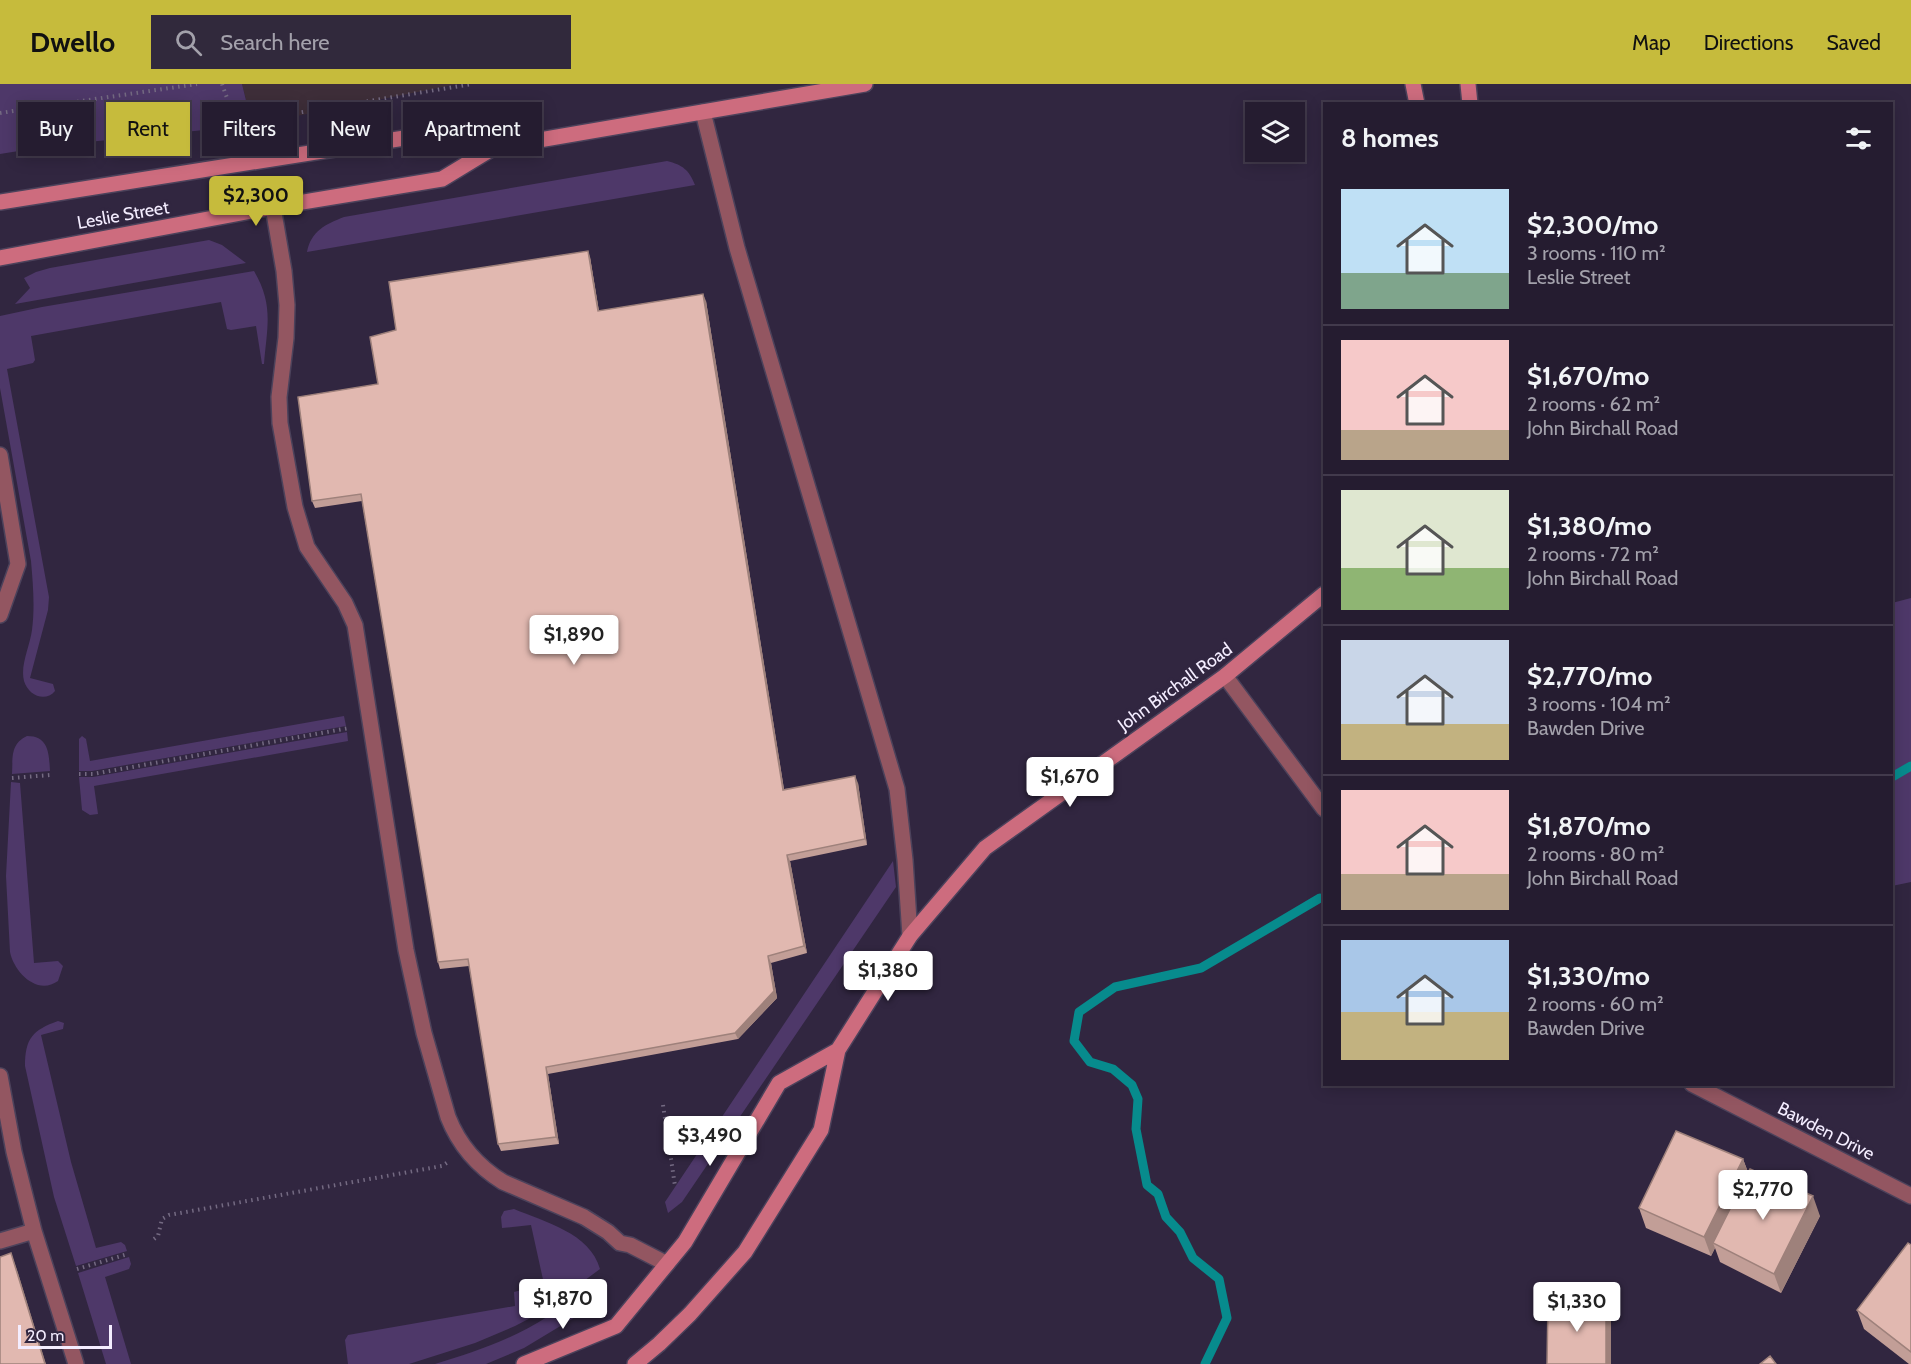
<!DOCTYPE html>
<html lang="en">
<head>
<meta charset="utf-8">
<style>
  body { margin:0; font-family:Cabin,sans-serif; background:#31293c; color:#f1f3f6; height:100vh; display:flex; flex-direction:column; font-size:22px; white-space:nowrap }
  * { box-sizing:border-box; margin:0 }
  p { font-size:20px; color:#a3a1ab }
  .icon { flex:none; width:33px; height:33px; fill:none; stroke:currentColor; stroke-width:2; stroke-linecap:round; stroke-linejoin:round }
  .map { position:relative; flex:1; overflow:hidden }
  .panel { position:absolute; left:1323px; top:18px; width:570px; height:984px; display:flex; flex-direction:column; background:#251c30; border-radius:0px; box-shadow:0 3px 15px #0003,0 0 0 2px #423a4c }
  .panel>* { flex:none }
  .hud { position:absolute; left:18px; top:18px; width:570px; height:54px; display:flex; gap:12px }
  .fabs { position:absolute; left:1245px; top:18px; display:grid; gap:12px }
  .fabs a { display:grid; place-items:center; width:60px; height:60px; border-radius:0px; background:#251c30; box-shadow:0 3px 15px #0003,0 0 0 2px #423a4c; font-size:30px }
  .scale { position:absolute; left:18px; bottom:15px; width:94px; box-sizing:border-box; padding-left:6px; border:3px solid #f4edff; border-top:0; font-size:16px; line-height:21px; white-space:nowrap; color:#f4edff; -webkit-text-stroke:4px #312640; paint-order:stroke }
  .price { position:absolute; translate:-50% -51px; padding:0 14px; border-radius:6px; background:#fff; color:#222; font-size:20px; line-height:39px; filter:drop-shadow(0 2px 3px #0008) }
  .price::after { content:''; position:absolute; left:50%; top:36px; width:18px; height:14px; margin-left:-9px; background:inherit; clip-path:polygon(0 0,100% 0,50% 100%) }
  .price.active { background:#c6bb3c; color:#111 }
  ul { padding:0; list-style:none }
  li { display:flex; align-items:center; gap:18px; height:150px; padding:0 18px }
  li+li { border-top:2px solid #423a4c }
  li span { display:grid; place-items:center; flex:none; width:168px; height:120px; border-radius:0px; color:#555 }
  li>.icon { margin-inline-start:auto }
  span .icon { width:72px; height:72px; fill:#fffc; stroke-width:1 }
  li b { font-size:26px }
  h2 { display:flex; justify-content:space-between; align-items:center; height:72px; padding:0 18px; font-size:26px }
  .pill { padding:0 21px; border-radius:0px; background:#251c30; box-shadow:0 3px 15px #0003,0 0 0 2px #423a4c; font-size:21px; line-height:54px }
  .pill.active { background:#c6bb3c; color:#111 }
  header { display:flex; align-items:center; gap:36px; box-sizing:border-box; height:84px; padding:0 30px; background:#c6bb3c; color:#111 }
  header strong { font-size:28px }
  nav { display:flex; gap:33px; margin-inline-start:auto; font-size:21px }
  .search { width:420px; height:54px; background:#31293c; display:flex; align-items:center; gap:15px; box-sizing:border-box; padding:0 21px; border-radius:0px; color:#a3a1ab; font-size:22px }
  .map>svg:first-child { display:block }
</style>
</head>
<body>
<header>
<strong>Dwello</strong>
<div class="search"><svg class="icon" aria-label="search" viewBox="0 0 24 24"><circle cx="10" cy="10" r="6"/><path d="M15 15l6 6"/></svg>Search here</div>
<nav><a>Map</a><a>Directions</a><a>Saved</a></nav>
</header>
<div class="map">
<svg width="1911" height="1280" viewBox="0 0 1911 1280">
  <rect width="100%" height="100%" fill="#312640"/>
  <path fill="#3e2e39" d="M242,0H458L252,41Z"/>
  <path fill="#4e3869" d="M0,0H242L252,41L50,62L0,70Z
    M667,77C683,81 689,86 695,101L307,168C311,147 326,140 344,133Z
    M209,156L222,161L246,179L15,220L30,204L24,194L36,188L50,184Z
    M254,187C274,221 267,243 264,280H262L256,242L231,246L227,245L221,218L31,252L35,276L33,279L7,285L49,513L48,526L30,594L53,600L55,607C45,619 28,611 24,597C20,581 30,562 32,546C35,523 33,500 31,477L0,304V232L42,223Z
    M1911,514V798L1892,802V519Z
    M344,632L346,642L92,687H79V655L82,652L86,655L90,677Z
    M347,648L348,657L94,702L98,730L90,731L82,726L79,693H93Z
    M27,652C49,652 49,670 50,687L12,690C13,674 10,660 27,652Z
    M11,698L20,699L34,879L58,877L63,882L58,897C37,912 14,888 10,868L6,792Z
    M893,777L896,803L682,1118L668,1129L665,1118Z
    M58,937L64,939L63,945L41,951L71,1078L96,1164L121,1158L125,1161L127,1167L76,1182L54,1113L25,982C25,954 33,946 58,937Z
    M514,1125C545,1138 590,1149 600,1185L542,1228L515,1242L475,1259L409,1280H348L345,1256L348,1251L515,1222L514,1208L544,1200L531,1141L502,1144L501,1133L504,1127Z
    M129,1173L131,1180L129,1185L105,1193L131,1280H106L78,1189Z
    M601,1198L595,1215L582,1229L524,1264L486,1280H435C474,1268 513,1255 547,1233C566,1221 580,1205 601,1198Z"/>
  <g fill="none" stroke-linecap="round" stroke-linejoin="round">
    <path stroke="#078b8d" stroke-width="9" d="M1892,693L1911,682
      M1205,1280L1227,1234L1219,1195L1193,1174L1180,1148L1166,1133L1158,1110L1147,1101L1136,1045L1138,1015L1132,1001L1113,985L1090,978L1074,957L1079,928L1115,903L1201,884L1320,814"/>
    <defs>
      <path id="lane" d="M703,28L737,164L897,705L905,776L910,852
        M273,123L284,187L287,221L286,254L279,313L280,339L295,423L307,463L345,519L355,541L406,866L424,949L448,1033C459,1061 477,1082 503,1098L584,1133L608,1148L620,1159L630,1161L667,1180
        M0,371L18,480L0,531
        M0,992L14,1068L34,1147L76,1280
        M0,1157L34,1147"/>
      <path id="street" d="M1225,592L1324,725
        M1692,1000L1911,1112"/>
      <path id="secondary" d="M1413,0L1417,20
        M1468,0L1470,20
        M0,118L436,49L493,64
        M0,174L273,123L442,95L493,64L865,0
        M524,1280L616,1242L685,1158L779,999L838,966
        M635,1280L659,1260L690,1230L745,1168L821,1046L838,966L910,852L985,764L1225,592L1324,510"/>
    </defs>
    <use href="#lane" stroke="#4c425b" stroke-width="18"/>
    <use href="#street" stroke="#4c425b" stroke-width="18"/>
    <use href="#secondary" stroke="#4c425b" stroke-width="18"/>
    <path stroke="#746a82" stroke-width="4" stroke-dasharray="1.5 4.5" stroke-linecap="butt" d="M222,0L236,39L472,0
      M0,29L197,0
      M79,690H93L349,644
      M12,694L50,691
      M663,1021L675,1102
      M154,1155L158,1152L162,1135L169,1131L442,1082L448,1078
      M77,1185L128,1170"/>
    <use href="#lane" stroke="#935661" stroke-width="15"/>
    <use href="#street" stroke="#935661" stroke-width="15"/>
    <use href="#secondary" stroke="#cd6c7e" stroke-width="15"/>
  </g>
  <path fill="#c29e97" d="M590,173L599,227L706,217L784,705L858,699L867,761L790,777L807,869L771,879L777,914L738,955L548,990L559,1060L501,1067L498,1060L469,882L440,885L438,878L362,417L315,424L312,417L378,300L396,246Z
    M1743,1075L1748,1088L1820,1132L1781,1209L1720,1178L1715,1164L1711,1172L1646,1144L1639,1124Z
    M1911,1161V1280H1909L1864,1245L1857,1226Z"/>
  <path fill="#9e817b" d="M588,167L590,173L600,234L598,227Z
    M703,210L706,217L785,712L783,706Z
    M855,692L858,699L867,761L865,755Z
    M787,771L790,777L807,869L804,862Z
    M768,872L771,879L777,914L738,955L735,949Z
    M546,983L548,990L559,1060L556,1053Z
    M1743,1075L1750,1094L1713,1159L1715,1164L1711,1172L1704,1153Z
    M1813,1112L1820,1132L1781,1209L1774,1190Z
    M11,1169L18,1189L46,1280H45Z
    M1606,1218L1611,1232V1280H1606Z"/>
  <path fill="#e1b8b0" stroke="#9e817b" stroke-width="1.5" d="M588,167L598,227L703,210L783,706L855,692L865,755L787,771L804,862L768,872L774,907L735,949L546,983L556,1053L498,1060L468,875L438,878L361,410L312,417L298,313L378,300L370,253L396,246L389,198Z
    M1676,1047L1743,1075L1704,1153L1639,1124Z
    M1750,1085L1813,1112L1774,1190L1713,1159Z
    M1908,1159L1911,1161V1268L1857,1226Z
    M11,1169L45,1280H0V1173Z
    M1548,1218H1606V1280H1547Z
    M1770,1272L1776,1280H1760Z"/>
  <g text-anchor="middle" dominant-baseline="central" stroke-width="6" stroke-linejoin="round" paint-order="stroke">
    <g font-size="18" fill="#f4edff" stroke="#312640">
      <text transform="translate(123 131) rotate(-10)">Leslie Street</text>
      <text transform="translate(1175 603) rotate(-36)">John Birchall Road</text>
      <text transform="translate(1826 1047) rotate(27)">Bawden Drive</text>
    </g>
  </g>
</svg>
<div class="fabs">
<a><svg class="icon" aria-label="layers" viewBox="0 0 24 24"><path d="M12 4l9 5-9 5-9-5zM3 14l9 5 9-5"/></svg></a>
</div>
<div class="scale">20 m</div>
<b class="price active" style="left:256px;top:143px">$2,300</b>
<b class="price" style="left:574px;top:582px">$1,890</b>
<b class="price" style="left:1070px;top:724px">$1,670</b>
<b class="price" style="left:888px;top:918px">$1,380</b>
<b class="price" style="left:710px;top:1083px">$3,490</b>
<b class="price" style="left:1763px;top:1137px">$2,770</b>
<b class="price" style="left:563px;top:1246px">$1,870</b>
<b class="price" style="left:1577px;top:1249px">$1,330</b>
<div class="hud">
<a class="pill">Buy</a>
<a class="pill active">Rent</a>
<a class="pill">Filters</a>
<a class="pill">New</a>
<a class="pill">Apartment</a>
</div>
<section class="panel">
<h2>8 homes<svg class="icon" aria-label="filters" viewBox="0 0 24 24"><path d="M4 7h16M4 17h16"/><circle cx="9" cy="7" r="2"/><circle cx="15" cy="17" r="2"/></svg></h2>
<ul>
<li><span style="background:linear-gradient(#bfe0f5 70%,#7fa58c 0)"><svg class="icon" aria-label="home" viewBox="0 0 24 24"><path d="M3 11l9-7 9 7M6 9v11h12V9"/></svg></span><div><b>$2,300/mo</b><p>3 rooms · 110 m²</p><p>Leslie Street</p></div></li>
<li><span style="background:linear-gradient(#f6c9c9 75%,#b9a48a 0)"><svg class="icon" aria-label="home" viewBox="0 0 24 24"><path d="M3 11l9-7 9 7M6 9v11h12V9"/></svg></span><div><b>$1,670/mo</b><p>2 rooms · 62 m²</p><p>John Birchall Road</p></div></li>
<li><span style="background:linear-gradient(#dfe7d0 65%,#8fb573 0)"><svg class="icon" aria-label="home" viewBox="0 0 24 24"><path d="M3 11l9-7 9 7M6 9v11h12V9"/></svg></span><div><b>$1,380/mo</b><p>2 rooms · 72 m²</p><p>John Birchall Road</p></div></li>
<li><span style="background:linear-gradient(#c9d6e8 70%,#c2b280 0)"><svg class="icon" aria-label="home" viewBox="0 0 24 24"><path d="M3 11l9-7 9 7M6 9v11h12V9"/></svg></span><div><b>$2,770/mo</b><p>3 rooms · 104 m²</p><p>Bawden Drive</p></div></li>
<li><span style="background:linear-gradient(#f6c9c9 70%,#b9a48a 0)"><svg class="icon" aria-label="home" viewBox="0 0 24 24"><path d="M3 11l9-7 9 7M6 9v11h12V9"/></svg></span><div><b>$1,870/mo</b><p>2 rooms · 80 m²</p><p>John Birchall Road</p></div></li>
<li><span style="background:linear-gradient(#a9c7e8 60%,#c2b280 0)"><svg class="icon" aria-label="home" viewBox="0 0 24 24"><path d="M3 11l9-7 9 7M6 9v11h12V9"/></svg></span><div><b>$1,330/mo</b><p>2 rooms · 60 m²</p><p>Bawden Drive</p></div></li>
</ul>
</section>
</div>
</body>
</html>
